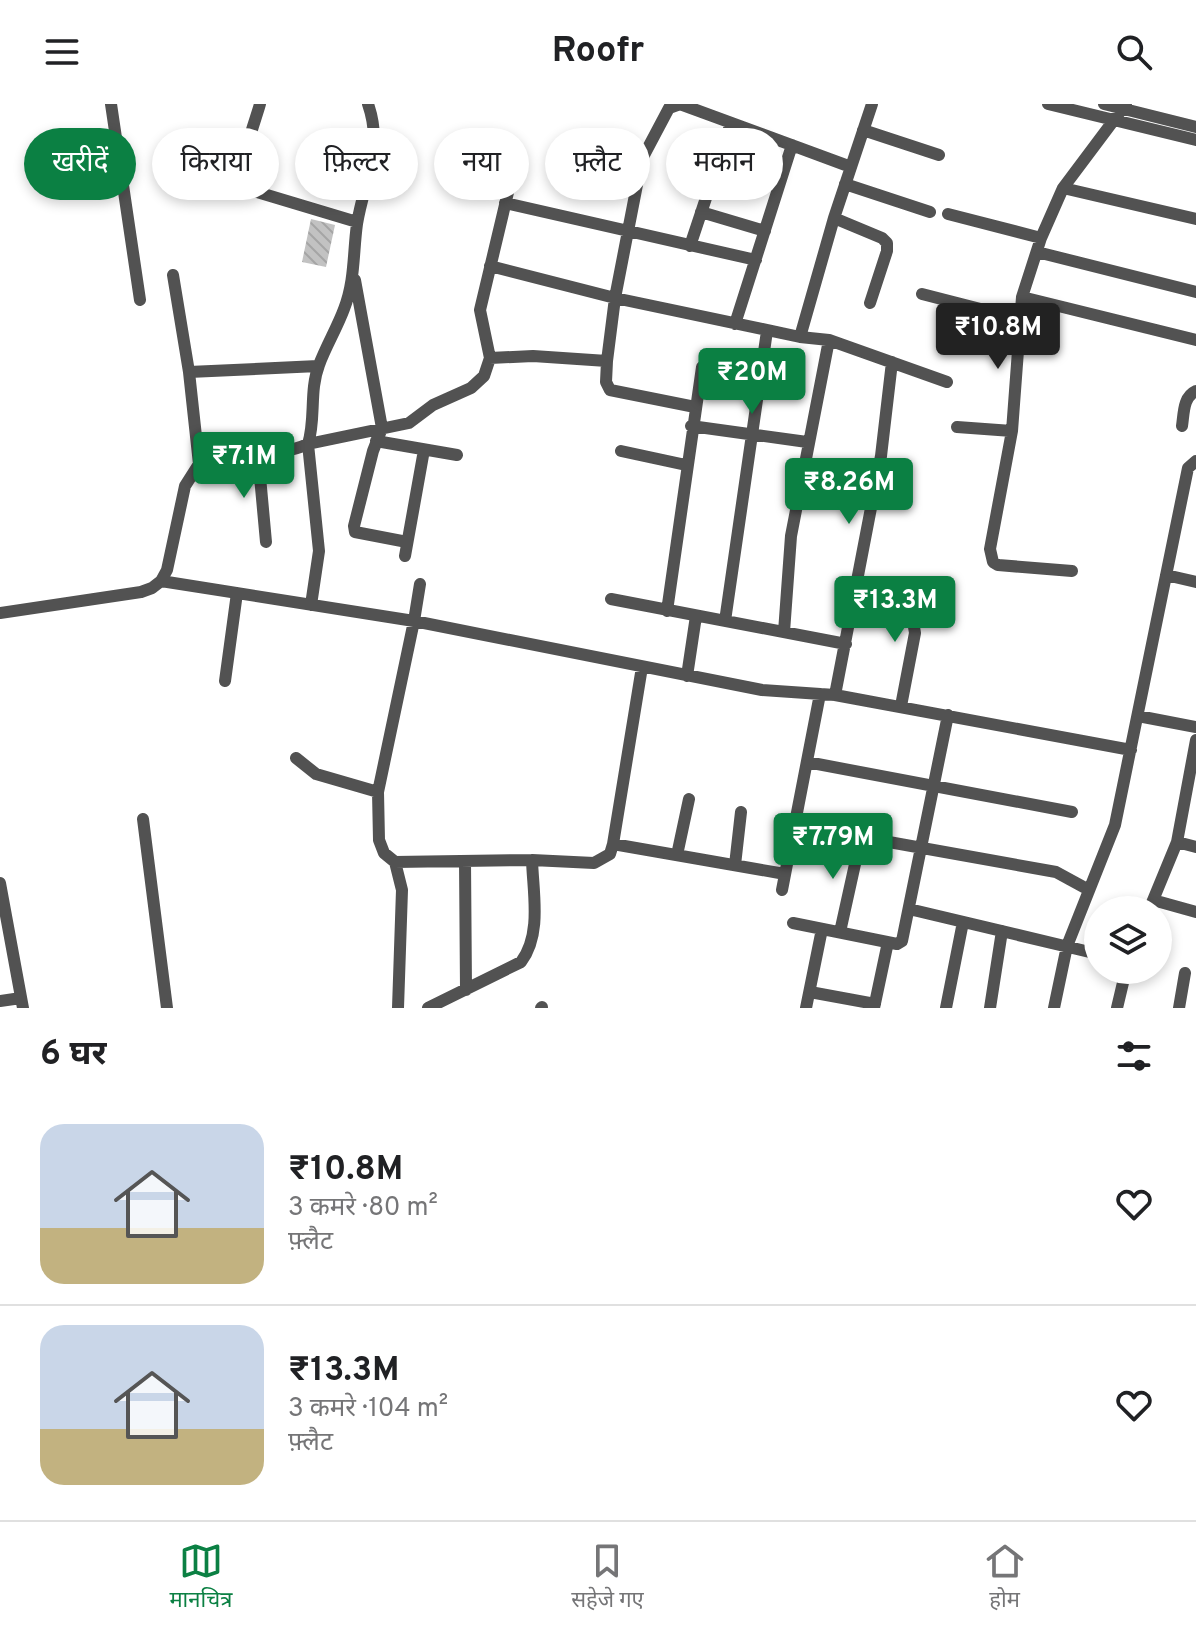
<!DOCTYPE html>
<html lang="hi">
<head>
<meta charset="utf-8">
<style>
  body { margin:0; font-family:Overpass,"Noto Sans Devanagari",sans-serif; background:#f6f6f6; color:#202124; height:100vh; display:flex; flex-direction:column; font-size:30px; white-space:nowrap }
  * { box-sizing:border-box; margin:0 }
  p { font-size:26px; color:#757577 }
  .icon { flex:none; width:44px; height:44px; fill:none; stroke:currentColor; stroke-width:2; stroke-linecap:round; stroke-linejoin:round }
  .map { position:relative; height:904px; overflow:hidden }
  .sheet { display:flex; flex-direction:column; background:#fff; flex:1 }
  .sheet>* { flex:none }
  .guide { position:absolute; left:24px; top:24px; width:1148px; height:72px; display:flex; gap:16px }
  .tools { position:absolute; left:1084px; top:792px; display:grid; gap:16px }
  .tools a { display:grid; place-items:center; width:88px; height:88px; border-radius:50%; background:#fff; box-shadow:0 4px 12px #0003; font-size:40px }
  .price { position:absolute; translate:-50% -68px; padding:0 18px; border-radius:8px; background:#0b8043; color:#fff; font-size:26px; line-height:52px; filter:drop-shadow(0 2px 4px #0008) }
  .price::after { content:''; position:absolute; left:50%; top:48px; width:24px; height:18px; margin-left:-12px; background:inherit; clip-path:polygon(0 0,100% 0,50% 100%) }
  .price.active { background:#222; color:#fff }
  ul { padding:0; list-style:none }
  li { display:flex; align-items:center; gap:24px; height:200px; padding:0 40px }
  li+li { border-top:2px solid #e0e0e0 }
  li span { display:grid; place-items:center; flex:none; width:224px; height:160px; border-radius:24px; color:#555 }
  li>.icon { margin-inline-start:auto }
  span .icon { width:96px; height:96px; fill:#fffc; stroke-width:1 }
  li b { font-size:34px }
  h2 { display:flex; justify-content:space-between; align-items:center; height:96px; padding:0 40px; font-size:34px }
  .tag { padding:0 28px; border-radius:36px; background:#fff; box-shadow:0 4px 12px #0003; font-size:28px; line-height:72px }
  .tag.active { background:#0b8043; color:#fff }
  header { display:flex; justify-content:space-between; align-items:center; height:104px; padding:0 40px; background:#fff; font-size:36px; font-weight:700 }
  .dock { display:flex; justify-content:space-around; align-items:center; height:112px; border-top:2px solid #e0e0e0; background:#fff; font-size:22px; color:#757577 }
  .dock a { display:grid; justify-items:center; gap:4px }
  .dock .active { color:#0b8043 }
  .map>svg:first-child { display:block }
</style>
</head>
<body>
<header><svg class="icon" aria-label="menu" viewBox="0 0 24 24"><path d="M4 6h16M4 12h16M4 18h16"/></svg>Roofr<svg class="icon" aria-label="search" viewBox="0 0 24 24"><circle cx="10" cy="10" r="6"/><path d="M15 15l6 6"/></svg></header>
<div class="map">
<svg width="1196" height="904" viewBox="0 0 1196 904">
  <defs>
    <pattern id="building-back-hatch" width="6" height="6" patternUnits="userSpaceOnUse" patternTransform="scale(2)"><rect width="6" height="6" fill="#c2c2c2"/><path d="M-1 5l2 2M0 0l6 6M5-1l2 2" fill="none" stroke="#a5a5a5"/></pattern>
  </defs>
  <rect width="100%" height="100%" fill="#fff"/>
  <path fill="url(#building-back-hatch)" d="M311,115L335,121L326,163L302,158Z"/>
  <g fill="none" stroke-linecap="round" stroke-linejoin="round">
    <path stroke="#525252" stroke-width="12" d="M111,0L140,196
      M260,0C252,29 234,63 257,88L357,118
      M872,0L834,114L800,233L829,236L947,278
      M1048,0L1196,36
      M1104,0L1196,23
      M863,26L939,51
      M845,80L930,108
      M1063,84L1196,115
      M505,99L756,156
      M701,108L765,127
      M948,110L1041,134
      M834,114L882,134L887,139V147L870,199
      M690,142L731,19
      M1037,148L1196,188
      M490,162L615,194L800,233
      M173,171L189,268L199,360
      M355,176L382,324L373,347L354,422L355,428L407,438
      M922,190L1019,215
      M1022,193L1196,236
      M735,220L792,41
      M490,254L480,206L515,59
      M607,257L615,194L642,55L669,4L680,0L851,63
      M189,268L318,262
      M691,322L807,338
      M1182,322C1184,309 1183,293 1196,287
      M957,323L1012,327
      M376,337L457,351
      M621,347L686,361
      M258,351L266,438
      M405,452L424,346
      M1072,467L998,461L993,458L990,445L1012,327L1022,193L1041,134L1063,84L1126,0
      M1166,471L1196,478
      M161,477L414,517L378,688L379,736L384,749L395,758L402,786L398,904
      M420,480L414,517L762,586L835,591L1131,646
      M611,495L846,540
      M311,501L319,447L308,340L409,319L433,301L471,284L484,272L490,254L533,252L607,257L606,278L610,286L695,303
      M853,502L907,513L913,517L915,529L901,602
      M667,507L702,263
      M0,509L141,488L152,484L161,477L167,466L185,382L199,360C233,344 273,356 308,340C316,315 309,287 319,261C326,242 337,224 344,205C355,177 353,149 357,120C364,76 384,46 368,0
      M725,517L767,227
      M784,528L791,432L829,236
      M687,572L696,512
      M225,577L237,489
      M835,591L881,352L892,258
      M1138,612L1196,623
      M296,654L316,670L378,688
      M807,658L1072,708
      M143,715L167,904
      M794,721L1056,768L1089,786
      M1177,738L1196,743
      M613,740L642,563
      M677,751L689,695
      M465,757L466,886
      M395,758L532,756L594,759L610,750L613,740L785,770
      M735,761L741,708
      M0,779L23,904
      M782,786L820,590
      M1153,796L1196,808
      M909,805L1098,850
      M1149,806L1177,738L1196,636
      M793,819L897,840L902,837L948,611
      M840,828L861,733
      M810,888L875,900
      M0,897L21,894
      M428,904L521,858C542,830 533,789 532,756
      M541,904L542,903
      M806,904L822,825
      M874,904L888,838
      M946,904L963,818
      M990,904L1002,827
      M1054,904L1067,842L1115,721L1188,364L1196,357
      M1117,904L1126,866
      M1179,904L1185,869"/>
  </g>
</svg>
<div class="tools">
<a><svg class="icon" aria-label="layers" viewBox="0 0 24 24"><path d="M12 4l9 5-9 5-9-5zM3 14l9 5 9-5"/></svg></a>
</div>
<b class="price active" style="left:998px;top:267px">₹10.8M</b>
<b class="price" style="left:752px;top:312px">₹20M</b>
<b class="price" style="left:244px;top:396px">₹7.1M</b>
<b class="price" style="left:849px;top:422px">₹8.26M</b>
<b class="price" style="left:895px;top:540px">₹13.3M</b>
<b class="price" style="left:833px;top:777px">₹7.79M</b>
<div class="guide">
<a class="tag active">खरीदें</a>
<a class="tag">किराया</a>
<a class="tag">फ़िल्टर</a>
<a class="tag">नया</a>
<a class="tag">फ़्लैट</a>
<a class="tag">मकान</a>
</div>
</div>
<section class="sheet">
<h2>6 घर<svg class="icon" aria-label="filters" viewBox="0 0 24 24"><path d="M4 7h16M4 17h16"/><circle cx="9" cy="7" r="2"/><circle cx="15" cy="17" r="2"/></svg></h2>
<ul>
<li><span style="background:linear-gradient(#c9d6e8 65%,#c2b280 0)"><svg class="icon" aria-label="home" viewBox="0 0 24 24"><path d="M3 11l9-7 9 7M6 9v11h12V9"/></svg></span><div><b>₹10.8M</b><p>3 कमरे · 80 m²</p><p>फ़्लैट</p></div><svg class="icon" aria-label="heart" viewBox="0 0 24 24"><path d="M12 20l-8-8c-3-5 5-10 8-4 3-6 11-1 8 4z"/></svg></li>
<li><span style="background:linear-gradient(#c9d6e8 65%,#c2b280 0)"><svg class="icon" aria-label="home" viewBox="0 0 24 24"><path d="M3 11l9-7 9 7M6 9v11h12V9"/></svg></span><div><b>₹13.3M</b><p>3 कमरे · 104 m²</p><p>फ़्लैट</p></div><svg class="icon" aria-label="heart" viewBox="0 0 24 24"><path d="M12 20l-8-8c-3-5 5-10 8-4 3-6 11-1 8 4z"/></svg></li>
</ul>
</section>
<nav class="dock">
<a class="active"><svg class="icon" aria-label="map" viewBox="0 0 24 24"><path d="M3 6l6-2 6 2 6-2v14l-6 2-6-2-6 2zM9 4v14M15 6v14"/></svg>मानचित्र</a>
<a><svg class="icon" aria-label="saved" viewBox="0 0 24 24"><path d="M7 4h10v16l-5-4-5 4z"/></svg>सहेजे गए</a>
<a><svg class="icon" aria-label="home" viewBox="0 0 24 24"><path d="M3 11l9-7 9 7M6 9v11h12V9"/></svg>होम</a>
</nav>
</body>
</html>
